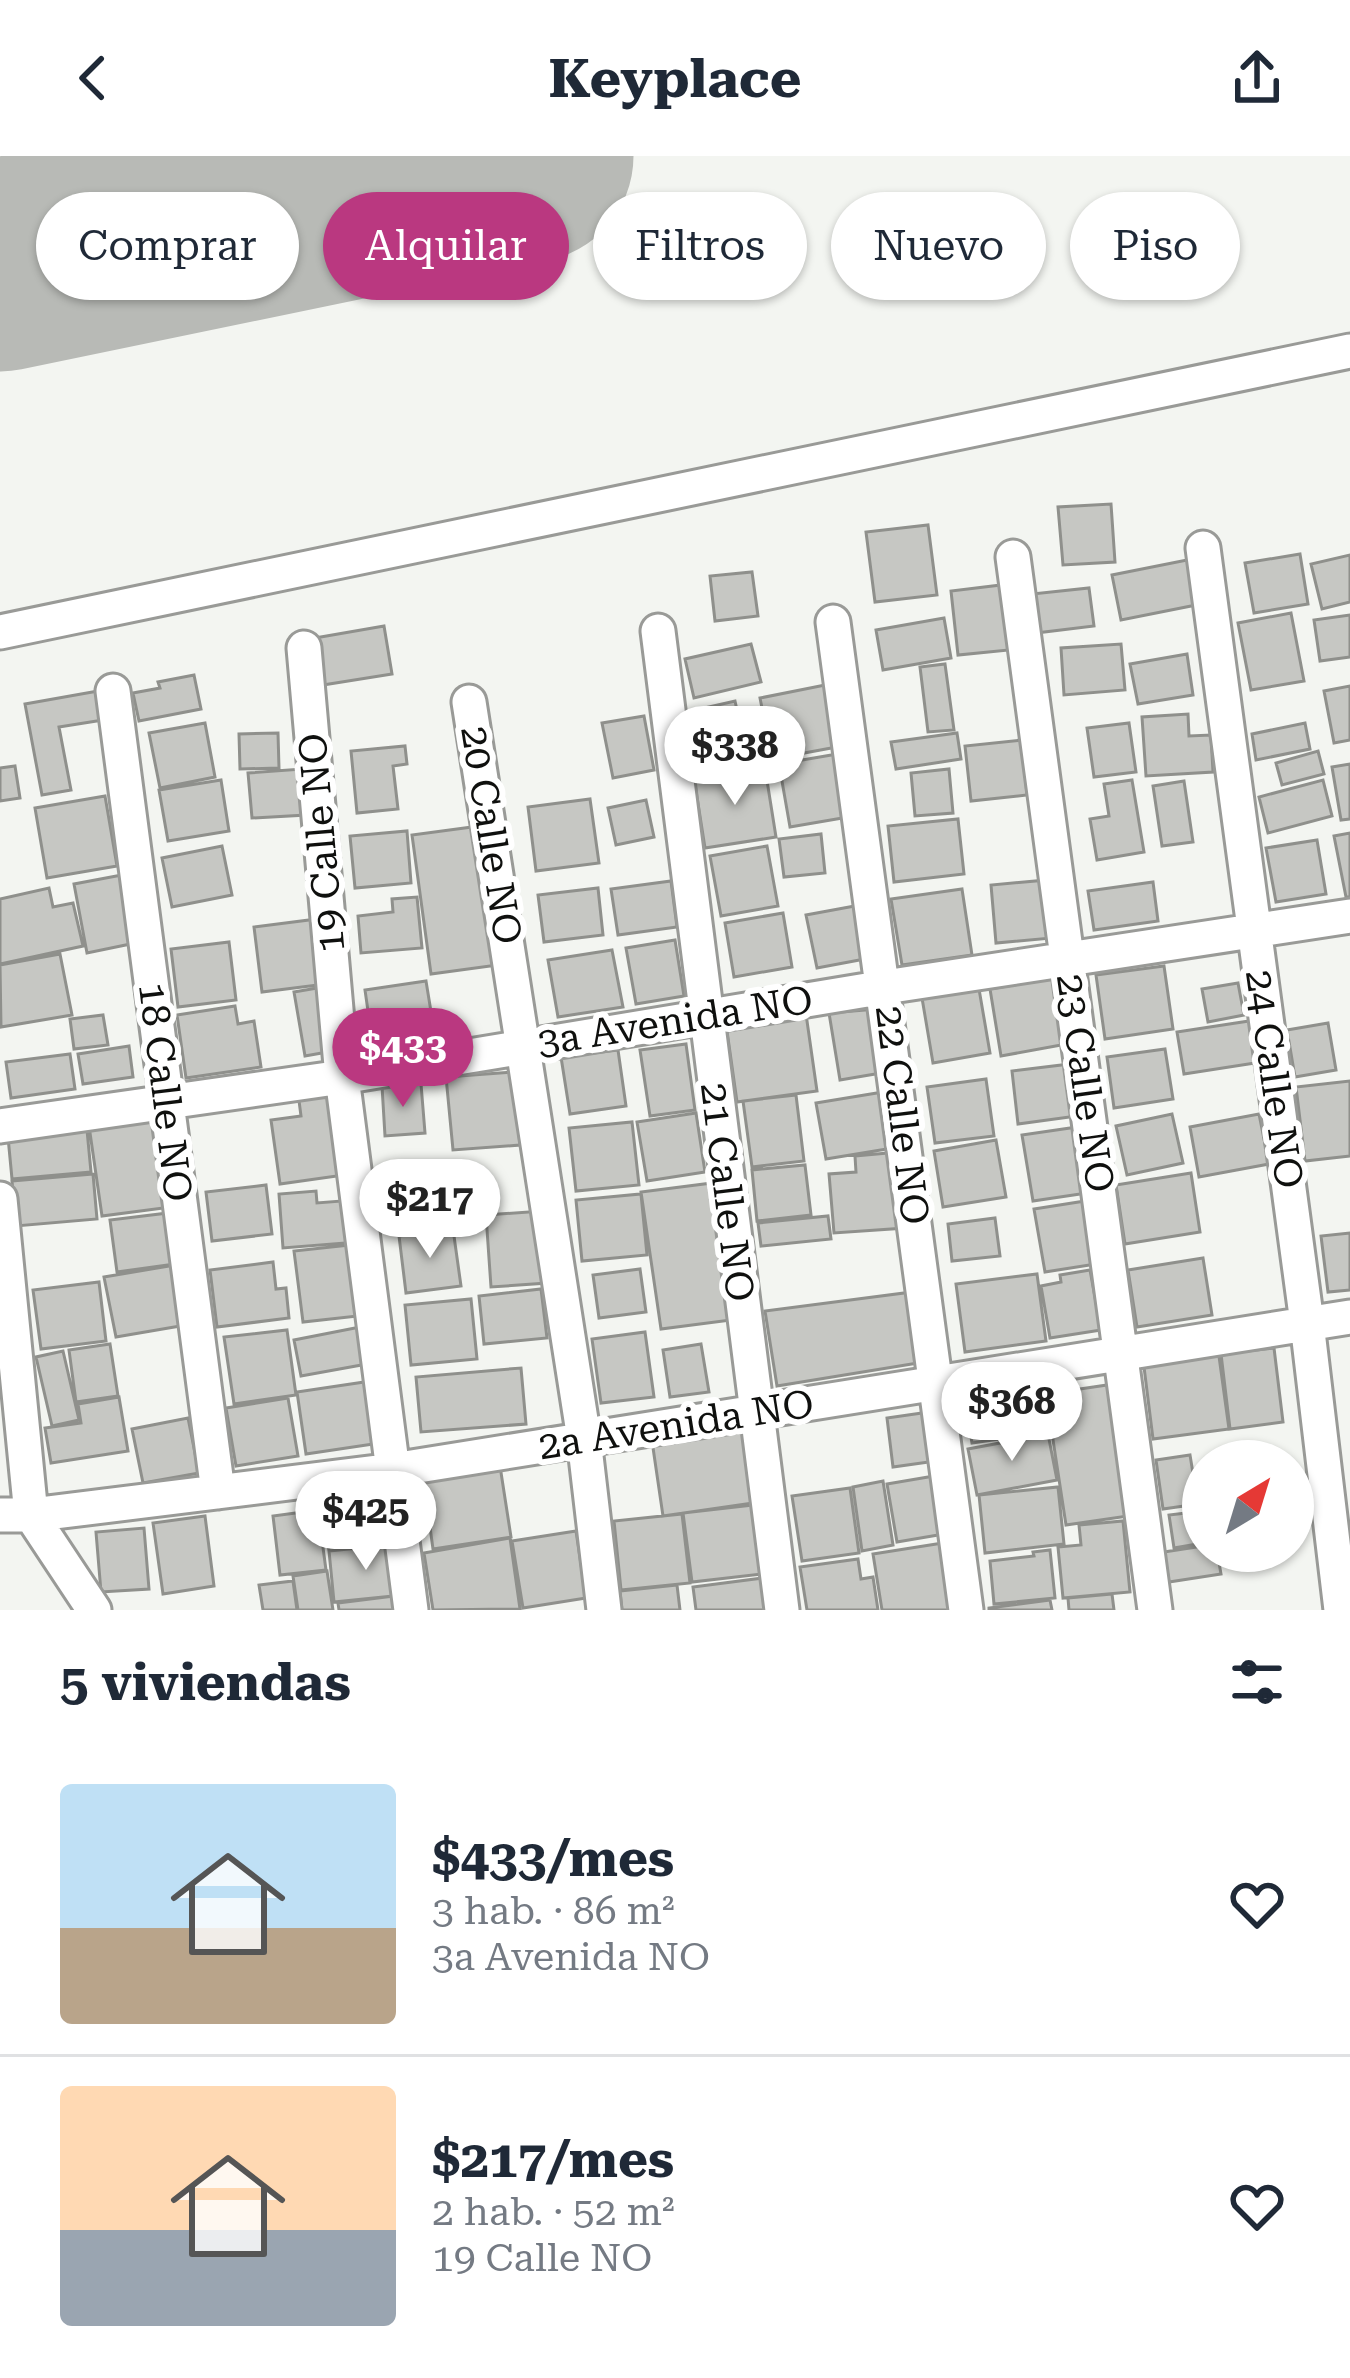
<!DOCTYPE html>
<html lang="es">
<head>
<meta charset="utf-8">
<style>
  body { margin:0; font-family:"Roboto Serif",serif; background:#f2f2f3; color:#1f2937; height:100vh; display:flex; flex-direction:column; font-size:45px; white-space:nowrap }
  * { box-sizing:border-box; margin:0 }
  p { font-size:39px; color:#747a83 }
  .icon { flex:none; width:66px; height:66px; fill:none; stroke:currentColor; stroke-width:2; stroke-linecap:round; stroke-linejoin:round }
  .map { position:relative; height:1454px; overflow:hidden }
  .side { display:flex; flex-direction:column; background:#fff; flex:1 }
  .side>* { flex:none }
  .banner { position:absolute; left:36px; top:36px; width:1278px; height:108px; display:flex; gap:24px }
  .needle { width:78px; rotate:38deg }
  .fabs { position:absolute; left:1182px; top:1284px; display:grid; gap:24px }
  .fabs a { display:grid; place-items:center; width:132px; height:132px; border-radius:50%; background:#fff; box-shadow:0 3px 9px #0004; font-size:60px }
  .price { position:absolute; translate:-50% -102px; padding:0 27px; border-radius:42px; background:#fff; color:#222; font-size:39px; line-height:78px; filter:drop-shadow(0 3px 6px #0008) }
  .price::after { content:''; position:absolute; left:50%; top:72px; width:36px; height:27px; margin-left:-18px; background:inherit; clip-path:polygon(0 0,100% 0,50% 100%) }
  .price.current { background:#ba3880; color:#fff }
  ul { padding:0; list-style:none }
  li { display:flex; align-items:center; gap:36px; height:300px; padding:0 60px }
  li+li { border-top:3px solid #e0e1e3 }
  li span { display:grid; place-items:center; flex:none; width:336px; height:240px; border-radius:12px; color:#555 }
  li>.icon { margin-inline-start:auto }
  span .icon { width:144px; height:144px; fill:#fffc; stroke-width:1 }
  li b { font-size:51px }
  h2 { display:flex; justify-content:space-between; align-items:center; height:144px; padding:0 60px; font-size:51px }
  .chip { padding:0 42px; border-radius:54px; background:#fff; box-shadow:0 3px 9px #0004; font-size:42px; line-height:108px }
  .chip.current { background:#ba3880; color:#fff }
  header { display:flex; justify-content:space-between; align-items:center; height:156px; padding:0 60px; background:#fff; font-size:54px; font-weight:700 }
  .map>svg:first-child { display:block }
</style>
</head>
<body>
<header><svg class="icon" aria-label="back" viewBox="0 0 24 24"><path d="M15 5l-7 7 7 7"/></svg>Keyplace<svg class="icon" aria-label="share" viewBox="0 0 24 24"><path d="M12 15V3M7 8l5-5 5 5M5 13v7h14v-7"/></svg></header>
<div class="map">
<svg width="1350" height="1454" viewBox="0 0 1350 1454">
  <rect width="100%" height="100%" fill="#f3f5f1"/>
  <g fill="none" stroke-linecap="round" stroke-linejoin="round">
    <path stroke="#b8bab6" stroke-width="213" d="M0,109L527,0"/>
  </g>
  <path fill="#c6c7c3" stroke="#8f908c" stroke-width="3" d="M1111,348L1115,406L1063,409L1058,351Z
    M928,369L937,439L875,446L866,376Z
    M1300,398L1308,448L1254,457L1245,407Z
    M1350,399V446L1322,453L1311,408Z
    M1187,404L1196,449L1121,464L1112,419Z
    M752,416L758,460L715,465L710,420Z
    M1001,429L1009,494L958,499L951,435Z
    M1089,432L1094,470L1036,477L1032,438Z
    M1291,457L1304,525L1251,534L1238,467Z
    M1350,459V501L1320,505L1314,464Z
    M944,462L951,502L883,514L876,474Z
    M384,470L392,518L323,529L315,482Z
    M751,488L761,526L694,542L685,503Z
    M1121,488L1125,534L1064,539L1061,492Z
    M1187,498L1193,539L1138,548L1130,508Z
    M945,508L954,574L928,576L920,511Z
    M194,519L201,553L139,565L133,537L160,532L158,526Z
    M830,528L842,590L772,603L760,542Z
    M1350,530V584L1334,587L1324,535Z
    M98,535L103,564L59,571L71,634L42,639L25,548Z
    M735,545L740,568L701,577L696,554Z
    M1188,558L1189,580L1211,579L1213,616L1146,620L1142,561Z
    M644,560L654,614L613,622L602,567Z
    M205,567L215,621L160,632L149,577Z
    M1129,567L1136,616L1094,621L1087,572Z
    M1305,567L1310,593L1256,604L1252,578Z
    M762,572L769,606L704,619L697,585Z
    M278,577L279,612L240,613L239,578Z
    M957,577L961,603L896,613L891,586Z
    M1022,584L1027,639L971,645L965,590Z
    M405,590L407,608L393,610L398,653L357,657L351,595Z
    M1318,595L1324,618L1282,629L1276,607Z
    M843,597L854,660L790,671L779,608Z
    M1350,608V663L1341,664L1332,611Z
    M15,610L20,642L0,645V612Z
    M765,612L776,681L705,692L694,622Z
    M302,613L306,659L252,662L248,617Z
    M949,613L953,657L915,660L911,617Z
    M221,624L229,675L168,685L159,634Z
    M1132,624L1144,696L1097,704L1090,663L1109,660L1104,628Z
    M1323,624L1332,660L1268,677L1259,641Z
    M1184,625L1193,686L1162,690L1153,630Z
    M105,640L117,710L47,722L35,652Z
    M590,643L599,707L536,715L528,651Z
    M646,644L654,681L616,689L608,652Z
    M958,663L964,718L894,726L888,670Z
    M487,669L505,808L431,818L412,679Z
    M407,675L411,727L355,732L350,680Z
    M1350,677V741H1346L1334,680Z
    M821,678L825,717L784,721L779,683Z
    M1317,684L1326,738L1276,746L1266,692Z
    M222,690L232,739L172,751L162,702Z
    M767,690L778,750L721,760L710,700Z
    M127,718L140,786L87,797L74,728Z
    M1047,724L1052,782L996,787L991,729Z
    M671,725L677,771L618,779L611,733Z
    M1153,726L1158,765L1094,774L1088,735Z
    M49,732L53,751L73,747L83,790L0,808V743Z
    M598,732L603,779L544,786L538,739Z
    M962,733L972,799L902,809L891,743Z
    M417,741L422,792L361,797L358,760L393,756L392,743Z
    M860,749L870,802L817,812L806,759Z
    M783,757L792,811L734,821L725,767Z
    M317,763L326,828L262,836L254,771Z
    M675,784L684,840L636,848L626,792Z
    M229,786L236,844L178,851L171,793Z
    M612,794L623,851L558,861L548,804Z
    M60,798L72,859L1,871L0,809Z
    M1164,810L1173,873L1105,883L1096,819Z
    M1060,821L1072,887L1001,900L990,833Z
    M426,825L434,874L372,883L365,834Z
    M1238,827L1244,859L1208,866L1202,833Z
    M323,831L333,895L305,900L294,836Z
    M979,833L990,897L933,907L922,842Z
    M235,850L238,868L254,865L261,911L186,922L177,859Z
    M877,853L887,916L840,924L829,857Z
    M806,858L817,935L737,946L726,868Z
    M103,859L108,889L74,893L70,863Z
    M1249,865L1255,907L1184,918L1177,876Z
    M1328,867L1336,914L1295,921L1287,874Z
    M686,888L695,954L650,960L640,894Z
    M129,890L133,921L83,928L78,898Z
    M1165,893L1173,943L1114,952L1107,901Z
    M618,894L626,950L570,958L561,901Z
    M70,898L75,933L11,942L6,906Z
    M1070,908L1077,960L1018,968L1012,915Z
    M513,916L520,989L453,994L446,921Z
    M986,923L994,980L935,987L927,931Z
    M1350,925V1000L1305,1005L1296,931Z
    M421,928L425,977L385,980L382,930Z
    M340,931L344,1019L280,1028L271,964L301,960L298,937Z
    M889,935L899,991L826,1003L816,947Z
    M796,939L804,1005L752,1011L743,945Z
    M157,953L171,1051L102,1060L88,963Z
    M696,957L705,1016L647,1025L637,966Z
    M1172,958L1183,1007L1127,1019L1116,970Z
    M1259,958L1269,1008L1199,1021L1190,971Z
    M632,966L639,1029L576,1035L569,972Z
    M1077,971L1087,1037L1033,1045L1022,979Z
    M87,974L91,1016L12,1023L8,981Z
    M996,984L1006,1041L943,1051L934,995Z
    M899,996L905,1072L834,1077L829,1018L856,1016L855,1000Z
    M805,1009L811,1059L757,1065L752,1014Z
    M1191,1017L1200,1076L1125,1088L1116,1029Z
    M93,1018L97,1063L16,1070L12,1025Z
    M436,1018L437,1039L403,1041L401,1020Z
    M712,1027L731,1164L661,1173L641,1036Z
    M266,1029L272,1078L212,1085L206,1036Z
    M316,1035L317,1047L354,1044L358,1086L283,1092L279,1038Z
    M641,1038L647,1099L582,1105L576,1044Z
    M1085,1045L1096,1108L1045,1116L1034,1053Z
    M542,1055L547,1127L491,1131L486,1059Z
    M168,1057L175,1108L117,1116L110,1064Z
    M828,1060L831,1083L761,1090L758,1067Z
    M995,1062L1000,1100L952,1105L948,1068Z
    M453,1073L461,1130L406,1137L399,1080Z
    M1350,1077V1134L1328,1136L1321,1080Z
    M359,1088L367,1159L303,1166L294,1095Z
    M1203,1102L1212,1159L1137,1171L1128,1114Z
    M273,1106L276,1133L286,1132L289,1162L217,1171L210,1114Z
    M175,1109L186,1169L116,1181L104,1121Z
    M640,1113L646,1156L599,1162L593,1119Z
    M1090,1114L1101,1174L1050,1182L1041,1130L1061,1126L1060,1119Z
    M1037,1118L1046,1185L965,1196L956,1128Z
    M99,1126L106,1185L41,1193L33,1134Z
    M541,1133L547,1182L484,1188L479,1140Z
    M912,1136L924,1206L777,1230L765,1155Z
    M471,1143L477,1203L411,1209L405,1149Z
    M360,1171L367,1208L301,1220L294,1184Z
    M287,1174L296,1239L234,1248L224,1181Z
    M645,1176L654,1241L601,1247L592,1183Z
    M110,1188L118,1240L76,1246L69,1194Z
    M701,1188L709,1236L670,1241L663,1194Z
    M1274,1192L1283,1266L1230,1273L1221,1198Z
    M1218,1193L1229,1273L1153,1283L1143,1203Z
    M63,1195L79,1264L52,1270L36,1201Z
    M521,1212L526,1268L421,1276L416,1221Z
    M371,1225L380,1287L306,1298L297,1236Z
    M1038,1227L1046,1276L972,1287L964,1239Z
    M1107,1229L1128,1360L1066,1369L1046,1238Z
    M119,1241L128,1295L51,1307L45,1272L81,1267L78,1248Z
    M288,1242L298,1300L236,1310L226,1252Z
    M929,1256L936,1305L893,1311L887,1262Z
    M188,1262L199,1317L143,1327L132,1273Z
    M741,1266L753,1347L663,1360L651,1278Z
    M1048,1278L1057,1324L977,1339L968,1293Z
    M1190,1299L1198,1348L1163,1353L1156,1304Z
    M500,1310L511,1381L433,1393L423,1320Z
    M934,1320L944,1378L897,1386L887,1328Z
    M883,1325L893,1389L862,1395L853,1331Z
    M1058,1331L1064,1388L985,1397L979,1339Z
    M850,1332L859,1397L802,1405L792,1340Z
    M391,1333L397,1387L329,1395L322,1341Z
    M753,1349L762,1418L692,1426L683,1357Z
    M318,1354L326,1414L280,1419L273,1360Z
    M1203,1355V1387L1174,1392L1169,1359Z
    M682,1358L690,1427L621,1434L614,1365Z
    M205,1360L214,1430L163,1438L153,1367Z
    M1123,1365L1130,1436L1063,1442L1058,1391L1081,1389L1079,1369Z
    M144,1372L149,1433L101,1436L96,1376Z
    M576,1375L586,1442L523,1452L512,1385Z
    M510,1382L520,1453L433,1454L424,1397Z
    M949,1386L955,1454H882L873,1398Z
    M398,1388L403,1439L334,1446L329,1395Z
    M1203,1390V1395H1217L1221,1418L1169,1426L1164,1396Z
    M1050,1394L1055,1442L994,1448L990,1405L1034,1400L1033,1396Z
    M858,1403L861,1423L873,1421L878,1454H807L800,1411Z
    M327,1415L333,1454H298L293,1420Z
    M763,1422L768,1454H696L693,1431Z
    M293,1425L297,1454H263L259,1429Z
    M677,1429L680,1454H622L620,1435Z
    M1112,1438L1114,1454H1069L1068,1442Z
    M394,1440L396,1454H339L338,1447Z
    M1050,1444L1052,1454H989V1452Z"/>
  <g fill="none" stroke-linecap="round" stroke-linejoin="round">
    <defs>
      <path id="minor" d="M1203,392L1307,1167L1341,1454
        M1013,401L1155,1454
        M833,466L966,1454
        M658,475L782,1454
        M0,476L1350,195
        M304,492L342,921L411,1454
        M113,535L218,1336
        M469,546L584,1283L604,1454
        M0,970L342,921L885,831L1350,760
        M0,1043L31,1359L94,1454
        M0,1359H31L393,1314L1350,1161"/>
    </defs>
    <use href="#minor" stroke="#999a97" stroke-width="39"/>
    <use href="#minor" stroke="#fff" stroke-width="33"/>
  </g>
  <g text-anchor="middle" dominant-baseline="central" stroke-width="12" stroke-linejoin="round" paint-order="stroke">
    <g font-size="39" fill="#0f100e" stroke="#fff">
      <text transform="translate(491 679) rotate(81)">20 Calle NO</text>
      <text transform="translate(322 687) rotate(-95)">19 Calle NO</text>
      <text transform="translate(675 865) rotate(-9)">3a Avenida NO</text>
      <text transform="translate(1274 923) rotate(82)">24 Calle NO</text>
      <text transform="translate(1085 927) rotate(82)">23 Calle NO</text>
      <text transform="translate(165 936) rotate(83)">18 Calle NO</text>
      <text transform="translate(902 959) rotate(83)">22 Calle NO</text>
      <text transform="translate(727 1036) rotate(83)">21 Calle NO</text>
      <text transform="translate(676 1269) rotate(-9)">2a Avenida NO</text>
    </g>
  </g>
</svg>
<div class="fabs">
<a><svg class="needle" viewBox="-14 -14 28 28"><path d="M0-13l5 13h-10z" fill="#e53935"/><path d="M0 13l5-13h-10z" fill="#747a83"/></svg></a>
</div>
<b class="price" style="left:735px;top:652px">$338</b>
<b class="price current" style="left:403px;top:954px">$433</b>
<b class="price" style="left:430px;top:1105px">$217</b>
<b class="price" style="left:1012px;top:1308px">$368</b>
<b class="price" style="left:366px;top:1417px">$425</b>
<div class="banner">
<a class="chip">Comprar</a>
<a class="chip current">Alquilar</a>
<a class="chip">Filtros</a>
<a class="chip">Nuevo</a>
<a class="chip">Piso</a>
</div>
</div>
<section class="side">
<h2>5 viviendas<svg class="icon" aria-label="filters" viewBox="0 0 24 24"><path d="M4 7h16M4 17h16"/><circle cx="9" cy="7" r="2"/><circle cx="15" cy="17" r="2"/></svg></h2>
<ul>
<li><span style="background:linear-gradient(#bfe0f5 60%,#b9a48a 0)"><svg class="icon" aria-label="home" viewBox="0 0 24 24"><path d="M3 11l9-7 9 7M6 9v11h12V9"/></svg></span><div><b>$433/mes</b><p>3 hab. · 86 m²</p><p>3a Avenida NO</p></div><svg class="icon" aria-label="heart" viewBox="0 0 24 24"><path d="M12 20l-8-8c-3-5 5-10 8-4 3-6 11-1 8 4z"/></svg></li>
<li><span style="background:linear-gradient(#ffd9b3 60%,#9aa5b1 0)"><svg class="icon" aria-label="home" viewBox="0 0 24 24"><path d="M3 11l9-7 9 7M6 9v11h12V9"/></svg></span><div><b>$217/mes</b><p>2 hab. · 52 m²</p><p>19 Calle NO</p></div><svg class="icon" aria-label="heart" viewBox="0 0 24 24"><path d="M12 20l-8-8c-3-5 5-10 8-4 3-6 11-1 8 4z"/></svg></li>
</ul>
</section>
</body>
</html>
